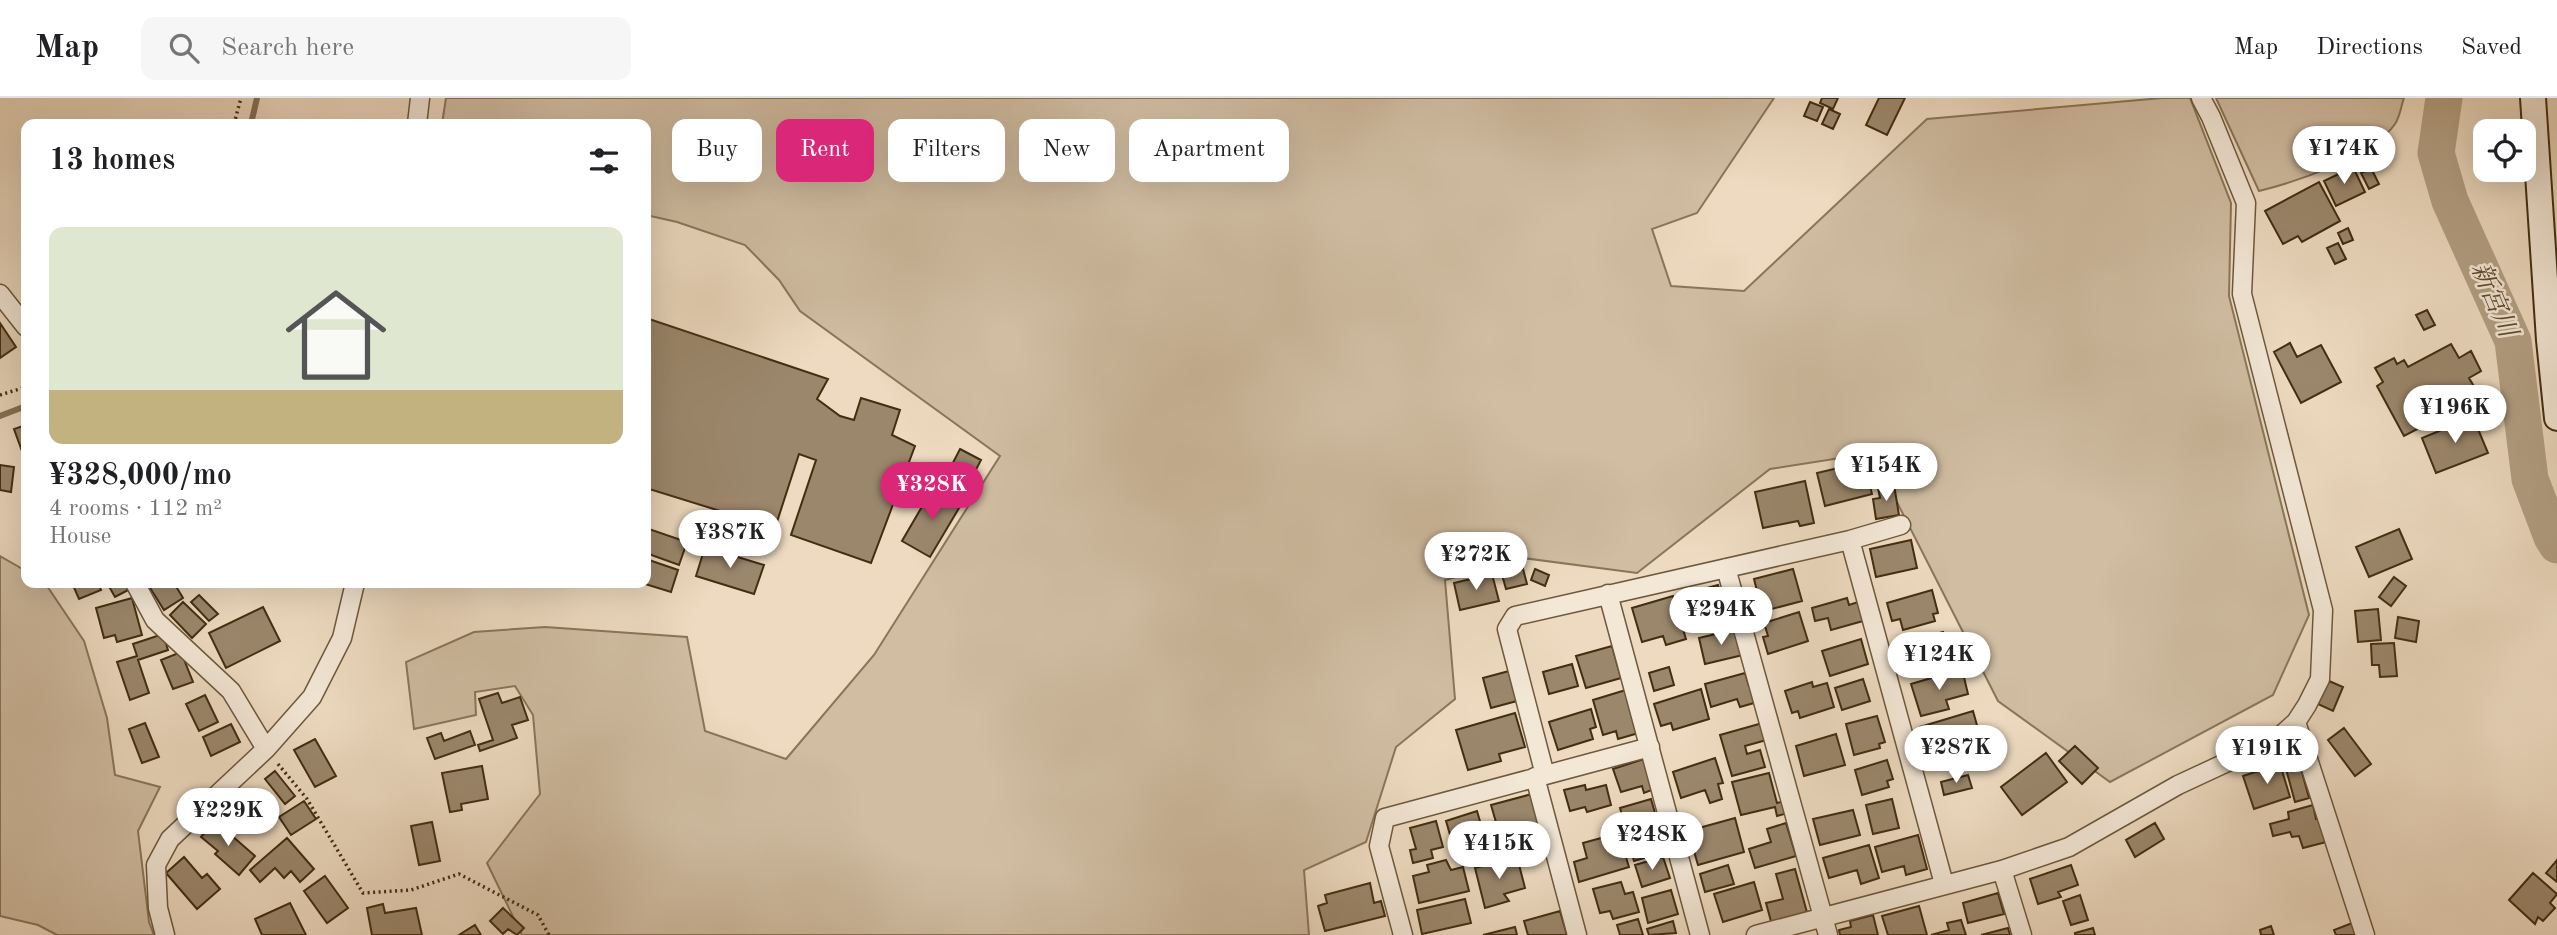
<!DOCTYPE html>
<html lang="en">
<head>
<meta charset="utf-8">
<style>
  body { margin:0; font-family:"Old Standard TT","Noto Serif JP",serif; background:#f6f6f6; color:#202124; height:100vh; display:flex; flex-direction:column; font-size:26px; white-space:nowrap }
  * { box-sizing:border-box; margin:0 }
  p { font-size:23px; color:#757577 }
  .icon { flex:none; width:38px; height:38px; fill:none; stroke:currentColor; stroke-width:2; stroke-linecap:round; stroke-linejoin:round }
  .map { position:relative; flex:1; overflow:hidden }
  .panel { position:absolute; left:21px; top:21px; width:630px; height:469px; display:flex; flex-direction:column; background:#fff; border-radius:14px; box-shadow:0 7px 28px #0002 }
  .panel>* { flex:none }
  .top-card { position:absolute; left:672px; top:21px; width:665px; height:63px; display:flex; gap:14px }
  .fabs { position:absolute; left:2473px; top:21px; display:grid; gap:14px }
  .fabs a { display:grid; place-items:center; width:63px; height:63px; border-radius:14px; background:#fff; box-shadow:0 7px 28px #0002; font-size:35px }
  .price { position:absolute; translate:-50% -60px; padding:0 16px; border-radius:24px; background:#fff; color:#222; font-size:23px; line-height:46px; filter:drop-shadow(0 2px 4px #0008) }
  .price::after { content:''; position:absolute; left:50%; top:42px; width:21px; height:16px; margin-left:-10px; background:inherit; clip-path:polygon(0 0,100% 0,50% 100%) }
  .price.current { background:#db2777; color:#fff }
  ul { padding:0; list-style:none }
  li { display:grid; align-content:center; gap:14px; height:371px; padding:0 28px }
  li+li { border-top:2px solid #e0e0e0 }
  li span { display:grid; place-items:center; height:217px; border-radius:14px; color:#555 }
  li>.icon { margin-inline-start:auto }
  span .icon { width:126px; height:126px; fill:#fffc; stroke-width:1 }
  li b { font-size:30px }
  h2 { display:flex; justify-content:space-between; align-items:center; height:84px; padding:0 28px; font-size:30px }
  .chip { padding:0 24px; border-radius:14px; background:#fff; box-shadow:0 7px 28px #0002; font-size:24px; line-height:63px }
  .chip.current { background:#db2777; color:#fff }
  header { display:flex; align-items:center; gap:42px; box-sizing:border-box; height:98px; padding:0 35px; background:#fff; border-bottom:2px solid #e0e0e0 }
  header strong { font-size:33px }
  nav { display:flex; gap:38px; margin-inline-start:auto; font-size:24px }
  .search { width:490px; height:63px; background:#f6f6f6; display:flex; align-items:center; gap:18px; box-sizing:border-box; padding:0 24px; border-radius:14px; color:#757577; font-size:26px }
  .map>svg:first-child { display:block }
</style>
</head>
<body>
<header>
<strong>Map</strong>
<div class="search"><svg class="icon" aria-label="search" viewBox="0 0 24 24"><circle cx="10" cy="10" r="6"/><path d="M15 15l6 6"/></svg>Search here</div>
<nav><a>Map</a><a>Directions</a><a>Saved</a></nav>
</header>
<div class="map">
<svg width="2557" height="837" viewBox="0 0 2557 837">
  <rect width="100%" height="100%" fill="#eddac0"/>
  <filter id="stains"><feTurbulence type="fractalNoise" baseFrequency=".00286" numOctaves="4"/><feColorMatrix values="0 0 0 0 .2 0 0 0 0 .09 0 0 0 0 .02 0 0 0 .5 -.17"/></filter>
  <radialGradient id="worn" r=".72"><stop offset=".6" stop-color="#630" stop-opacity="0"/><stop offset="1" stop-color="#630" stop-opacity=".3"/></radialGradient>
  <path fill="#d0bda2" stroke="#897659" stroke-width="2" d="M446,0H1774L1697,115L1652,131L1671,188L1744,193L1927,21L2162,0H2190L2231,105L2229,198L2309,517L2273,597L2110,684L1998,603L1872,355L1770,371L1637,475L1523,460L1445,482L1455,601L1396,649L1366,744L1304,772L1309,837H522L487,765L540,696L533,617L515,588L475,594L476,617L414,631L406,564L474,534L545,529L687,539L705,633L786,661L874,557L1000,358L800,213L779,182L745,147L677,124L646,117V26H442Z
    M2216,0H2404C2401,8 2400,19 2395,26C2373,58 2296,84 2259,93Z
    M0,458L26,473V485H45L84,543L107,620L115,677L160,689L138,733L149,824L154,837H57L38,827L0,818Z"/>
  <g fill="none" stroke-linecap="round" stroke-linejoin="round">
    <path stroke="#867256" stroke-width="6" d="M251,26L257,0
      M0,318L26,308"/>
    <path stroke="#b3a084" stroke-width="37" d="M2444,0L2436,55L2450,103L2513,243L2530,381L2552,439L2557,447"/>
  </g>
  <path fill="#9b876c" stroke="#422e10" stroke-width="2" d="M1822,0H1838L1833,11L1820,5Z
    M1879,0H1905L1887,37L1866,27Z
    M1810,4L1823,9L1817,23L1804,18Z
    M1829,11L1840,16L1833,31L1822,26Z
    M2353,69L2365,94L2336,108L2324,83Z
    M2371,70L2379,86L2369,91L2361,75Z
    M2319,84L2340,123L2302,144L2298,138L2283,146L2265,113Z
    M2348,130L2353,142L2343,146L2338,135Z
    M2338,145L2346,161L2335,166L2327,150Z
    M2427,212L2435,227L2424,232L2416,217Z
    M646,220L828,281L817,301L840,318L854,322L861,300L900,312L892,337L915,348L871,465L791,437L816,362L799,356L775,430L646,390Z
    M0,225L16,249L0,260Z
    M2290,245L2297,259L2321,247L2341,284L2301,305L2274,254Z
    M2451,246L2459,260L2471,253L2481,273L2469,280L2475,290L2470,293L2473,298L2460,305L2456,297L2429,311L2432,316L2424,320L2427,326L2404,338L2377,288L2383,284L2375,270L2394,260L2397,266L2404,262L2408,269Z
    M2473,319L2488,355L2436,375L2422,340Z
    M26,327V351L22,353L14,331Z
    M960,351L981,362L964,395L943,384Z
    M1864,364L1872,396L1825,408L1817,375Z
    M0,367L14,369L11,394L0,392Z
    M1805,383L1814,425L1800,428L1798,423L1763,430L1755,394Z
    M1894,387L1899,417L1876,421L1873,401L1880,400L1878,390Z
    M934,388L962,405L930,459L902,443Z
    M646,430L687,444L679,467L646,455Z
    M2399,431L2412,461L2369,479L2356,449Z
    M1911,442L1917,470L1876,479L1870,451Z
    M705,449L764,467L754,496L696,478Z
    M646,461L678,472L671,494L642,485H646Z
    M1522,467L1527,486L1506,491L1501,473Z
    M1535,471L1549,477L1545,488L1531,482Z
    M1793,471L1802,503L1768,512L1765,500L1759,501L1754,481Z
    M1492,476L1499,503L1460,512L1454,485Z
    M2394,479L2406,488L2391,508L2379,499Z
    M72,485H98L101,492L79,501Z
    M107,485H129L132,490L115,499Z
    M147,485H174L183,500L164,512Z
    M1718,487L1726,517L1689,527L1681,497Z
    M1932,492L1938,515L1933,516L1935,523L1903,532L1900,521L1892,523L1887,505Z
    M199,497L218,516L209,523L191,504Z
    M1673,498L1686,541L1666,547L1663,538L1642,544L1632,510Z
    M132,500L142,537L117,544L115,537L104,540L96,510Z
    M1847,500L1849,507L1858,504L1863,523L1831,532L1828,520L1815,523L1812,510Z
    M183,504L206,526L192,540L170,517Z
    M263,509L280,543L226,570L209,535Z
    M2378,511L2381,542L2358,544L2355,513Z
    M1799,514L1808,543L1768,556L1763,539L1768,538L1764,525Z
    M2398,519L2419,523L2416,544L2395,540Z
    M1736,531L1743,557L1705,566L1699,540Z
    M1943,534L1951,563L1911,574L1903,545Z
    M163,536L168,552L138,562L149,595L130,602L117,564L137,558L133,546Z
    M1861,541L1868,566L1830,578L1822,553Z
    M2394,545L2397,578L2380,579L2379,567H2372L2371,546Z
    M1612,548L1621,580L1586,590L1576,558Z
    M181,554L193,584L173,591L161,562Z
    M1572,566L1578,588L1549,596L1543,574Z
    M1669,569L1674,587L1654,593L1649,575Z
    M1962,571L1968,596L1946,602L1949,611L1921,618L1911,586Z
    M1509,573L1517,603L1491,610L1483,580Z
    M1745,575L1749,588L1756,586L1761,603L1740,609L1737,601L1711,609L1705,586Z
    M1863,581L1870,603L1842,612L1835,590Z
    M2329,583L2343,589L2333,613L2318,606Z
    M1812,584L1813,589L1827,585L1834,609L1800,620L1798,613L1792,615L1785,593Z
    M1629,591L1642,634L1618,641L1616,633L1603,637L1593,602Z
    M1701,591L1709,621L1673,632L1671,625L1661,628L1654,606Z
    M498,595L502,605L520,599L528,622L512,627L517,640L480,653L478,647L493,642L479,601Z
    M205,597L218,624L199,633L186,606Z
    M1591,611L1596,629L1590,631L1593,641L1558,652L1549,624Z
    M1973,613L1980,638L1952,646L1954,652L1930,659L1920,629Z
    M1515,615L1525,649L1499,656L1501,663L1468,672L1456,632Z
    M1877,618L1885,644L1879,646L1880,650L1854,657L1846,626Z
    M1766,624L1770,641L1745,648L1747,656L1760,652L1765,669L1732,678L1720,637Z
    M145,625L159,659L142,665L129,631Z
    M231,626L240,644L211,658L203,639Z
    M2344,630L2371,666L2355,678L2328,642Z
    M470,633L475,647L435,661L427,640L441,635L444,643Z
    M1836,636L1845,667L1804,678L1796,648Z
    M315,641L336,678L315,689L294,652Z
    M2075,648L2098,670L2082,686L2059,663Z
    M2046,655L2067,684L2022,717L2001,689Z
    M2297,656L2309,700L2295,704L2283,660Z
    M1647,660L1657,690L1644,695L1642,688L1621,694L1613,671Z
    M1715,660L1723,685L1718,686L1722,701L1710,705L1705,692L1681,700L1673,674Z
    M1887,662L1893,681L1887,683L1889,689L1862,697L1855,672Z
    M2280,666L2290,699L2254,711L2243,678Z
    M482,668L488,701L461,706L462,712L450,714L442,675Z
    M275,673L295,698L285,706L265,681Z
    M1769,675L1777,705L1788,702L1791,714L1777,718L1775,709L1741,717L1732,684Z
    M1968,677L1972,690L1944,697L1941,684Z
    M1585,687L1586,692L1606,687L1611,707L1587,714L1585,709L1570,713L1564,692Z
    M1532,696L1546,742L1524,748L1522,739L1502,745L1491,707Z
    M1651,701L1657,722L1626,731L1620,710Z
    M1892,701L1899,730L1873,736L1866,707Z
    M304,703L316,721L291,737L279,719Z
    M2313,707L2316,721L2323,719L2330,743L2303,750L2299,738L2292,739L2290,734L2273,738L2270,726L2289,721L2288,714Z
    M1853,712L1860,737L1820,747L1813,721Z
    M1477,713L1484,737L1453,747L1446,723Z
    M1735,720L1744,754L1698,767L1688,733Z
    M215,723L255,758L239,777L215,756L218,753L201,739Z
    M1436,723L1443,749L1431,752L1433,760L1413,765L1410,752L1416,751L1410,730Z
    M432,724L440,763L419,767L411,728Z
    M1786,725L1796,758L1755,770L1749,751L1771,744L1767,731Z
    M2155,725L2164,741L2135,759L2126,742Z
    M1654,730L1661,755L1634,763L1627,738Z
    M1612,737L1614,746L1621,743L1629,769L1579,784L1574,764L1587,760L1583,745Z
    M1918,737L1927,771L1906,777L1904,768L1882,774L1875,749Z
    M287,740L314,771L300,784L291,773L284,780L275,770L260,784L250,772Z
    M1869,747L1879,780L1861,786L1857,772L1829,780L1823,760Z
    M184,759L202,780L207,776L220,791L197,811L166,775Z
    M1517,759L1525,790L1504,796L1509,803L1485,810L1475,770Z
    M1663,759L1670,780L1642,789L1635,767Z
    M1446,762L1451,772L1463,769L1469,793L1419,805L1413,778L1429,774L1427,767Z
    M2557,762V784L2546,775Z
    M1728,767L1734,786L1705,794L1700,776Z
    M2071,767L2078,787L2058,794L2061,799L2038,806L2030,781Z
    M1795,771L1808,818L1772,827L1766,805L1783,801L1776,776Z
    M2533,775L2557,796L2550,805L2555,810L2543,823L2538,819L2535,826L2509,802Z
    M325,778L348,810L327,825L304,793Z
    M1621,784L1625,796L1633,794L1639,814L1613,821L1610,813L1600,815L1593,791Z
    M1754,784L1762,812L1723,824L1714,796Z
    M1370,785L1374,805L1381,803L1385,818L1325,833L1318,808L1327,805L1325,797Z
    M1671,792L1678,816L1648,825L1642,800Z
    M1998,795L2004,816L1968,825L1963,805Z
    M2080,797L2088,822L2071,827L2063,803Z
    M1465,801L1471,825L1422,836L1417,812Z
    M290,805L306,837H262L255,821Z
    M383,806L385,815L416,810L422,837H372L367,810Z
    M1919,808L1927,837H1888L1882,818Z
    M503,810L524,830L517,837L508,831L503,836L490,823Z
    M1560,813L1567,837H1528L1524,823Z
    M1873,817L1878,837H1840L1839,832L1851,829L1850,823Z
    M1638,821L1643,837H1620L1617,827Z
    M1961,822L1966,837H1931L1949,832L1947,825Z
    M1673,823L1676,835L1649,837L1647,831Z
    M2352,825L2356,837H2336L2334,832Z
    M475,827L481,837H459Z
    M2271,828L2274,837H2261L2260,832Z
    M1515,829L1517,837H1483Z
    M2008,830L2010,837H1981Z
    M2093,830L2095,837H2075V835Z"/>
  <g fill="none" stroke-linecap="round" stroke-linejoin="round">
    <defs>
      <path id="street" d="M417,26L420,0
        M0,196L26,229
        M1850,442L1944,786
        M1726,470L1828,837
        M135,485L155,522L231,593L266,651
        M1608,496L1700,837
        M2296,624L2365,837
        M1545,677L1507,531L1515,518L1850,442L1901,427
        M1535,679L1577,837
        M2002,772L2022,837
        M165,837L158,810L156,767L170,741L266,651L312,599L342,540L355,485
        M1403,837L1379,748L1385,720L1650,649
        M1756,837L2002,772L2069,749L2178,687L2277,641L2296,624L2307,607L2320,581L2323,512L2242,196L2246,105L2211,19L2201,0"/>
      <path id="secondary" d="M2533,0L2549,242L2557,320"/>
    </defs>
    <use href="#street" stroke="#6d593c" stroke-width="21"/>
    <use href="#secondary" stroke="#422e10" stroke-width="28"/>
    <path stroke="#422e10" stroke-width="3.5" stroke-dasharray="2 3.5" stroke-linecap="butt" d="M234,26L241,0
      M0,297L26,289
      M278,666L307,701L363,795L411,792L459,776L538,817L549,837"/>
    <use href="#street" stroke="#f3e7d6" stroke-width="18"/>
    <use href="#secondary" stroke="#f3e7d6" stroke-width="24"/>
  </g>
  <g text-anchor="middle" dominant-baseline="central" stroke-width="5" stroke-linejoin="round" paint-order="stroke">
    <g font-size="26" font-style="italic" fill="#5e4a2d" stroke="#f3e7d6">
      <text transform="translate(2493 202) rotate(67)">新宮川</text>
    </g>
  </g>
  <rect width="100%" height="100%" filter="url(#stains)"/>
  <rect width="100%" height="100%" fill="url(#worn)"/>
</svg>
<div class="fabs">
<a><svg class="icon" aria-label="locate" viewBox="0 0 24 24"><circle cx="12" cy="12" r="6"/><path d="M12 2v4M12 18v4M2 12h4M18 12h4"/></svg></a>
</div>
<b class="price" style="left:2344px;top:88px">¥174K</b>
<b class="price" style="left:2455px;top:347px">¥196K</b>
<b class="price" style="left:1886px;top:405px">¥154K</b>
<b class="price current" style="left:932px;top:424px">¥328K</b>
<b class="price" style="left:730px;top:472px">¥387K</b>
<b class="price" style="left:1476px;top:494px">¥272K</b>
<b class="price" style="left:1721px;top:549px">¥294K</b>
<b class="price" style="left:1939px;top:594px">¥124K</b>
<b class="price" style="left:1956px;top:687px">¥287K</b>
<b class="price" style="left:2267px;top:688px">¥191K</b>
<b class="price" style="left:228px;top:750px">¥229K</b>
<b class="price" style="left:1652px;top:774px">¥248K</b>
<b class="price" style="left:1499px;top:783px">¥415K</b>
<div class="top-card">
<a class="chip">Buy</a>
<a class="chip current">Rent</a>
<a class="chip">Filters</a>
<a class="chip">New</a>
<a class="chip">Apartment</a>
</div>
<section class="panel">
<h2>13 homes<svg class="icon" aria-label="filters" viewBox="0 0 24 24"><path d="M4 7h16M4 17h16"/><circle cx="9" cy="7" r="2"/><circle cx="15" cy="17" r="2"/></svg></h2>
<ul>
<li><span style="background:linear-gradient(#dfe7d0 75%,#c2b280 0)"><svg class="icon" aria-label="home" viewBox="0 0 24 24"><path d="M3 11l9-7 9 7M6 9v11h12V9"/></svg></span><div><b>¥328,000/mo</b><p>4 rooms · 112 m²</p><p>House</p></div></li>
</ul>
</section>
</div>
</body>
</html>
